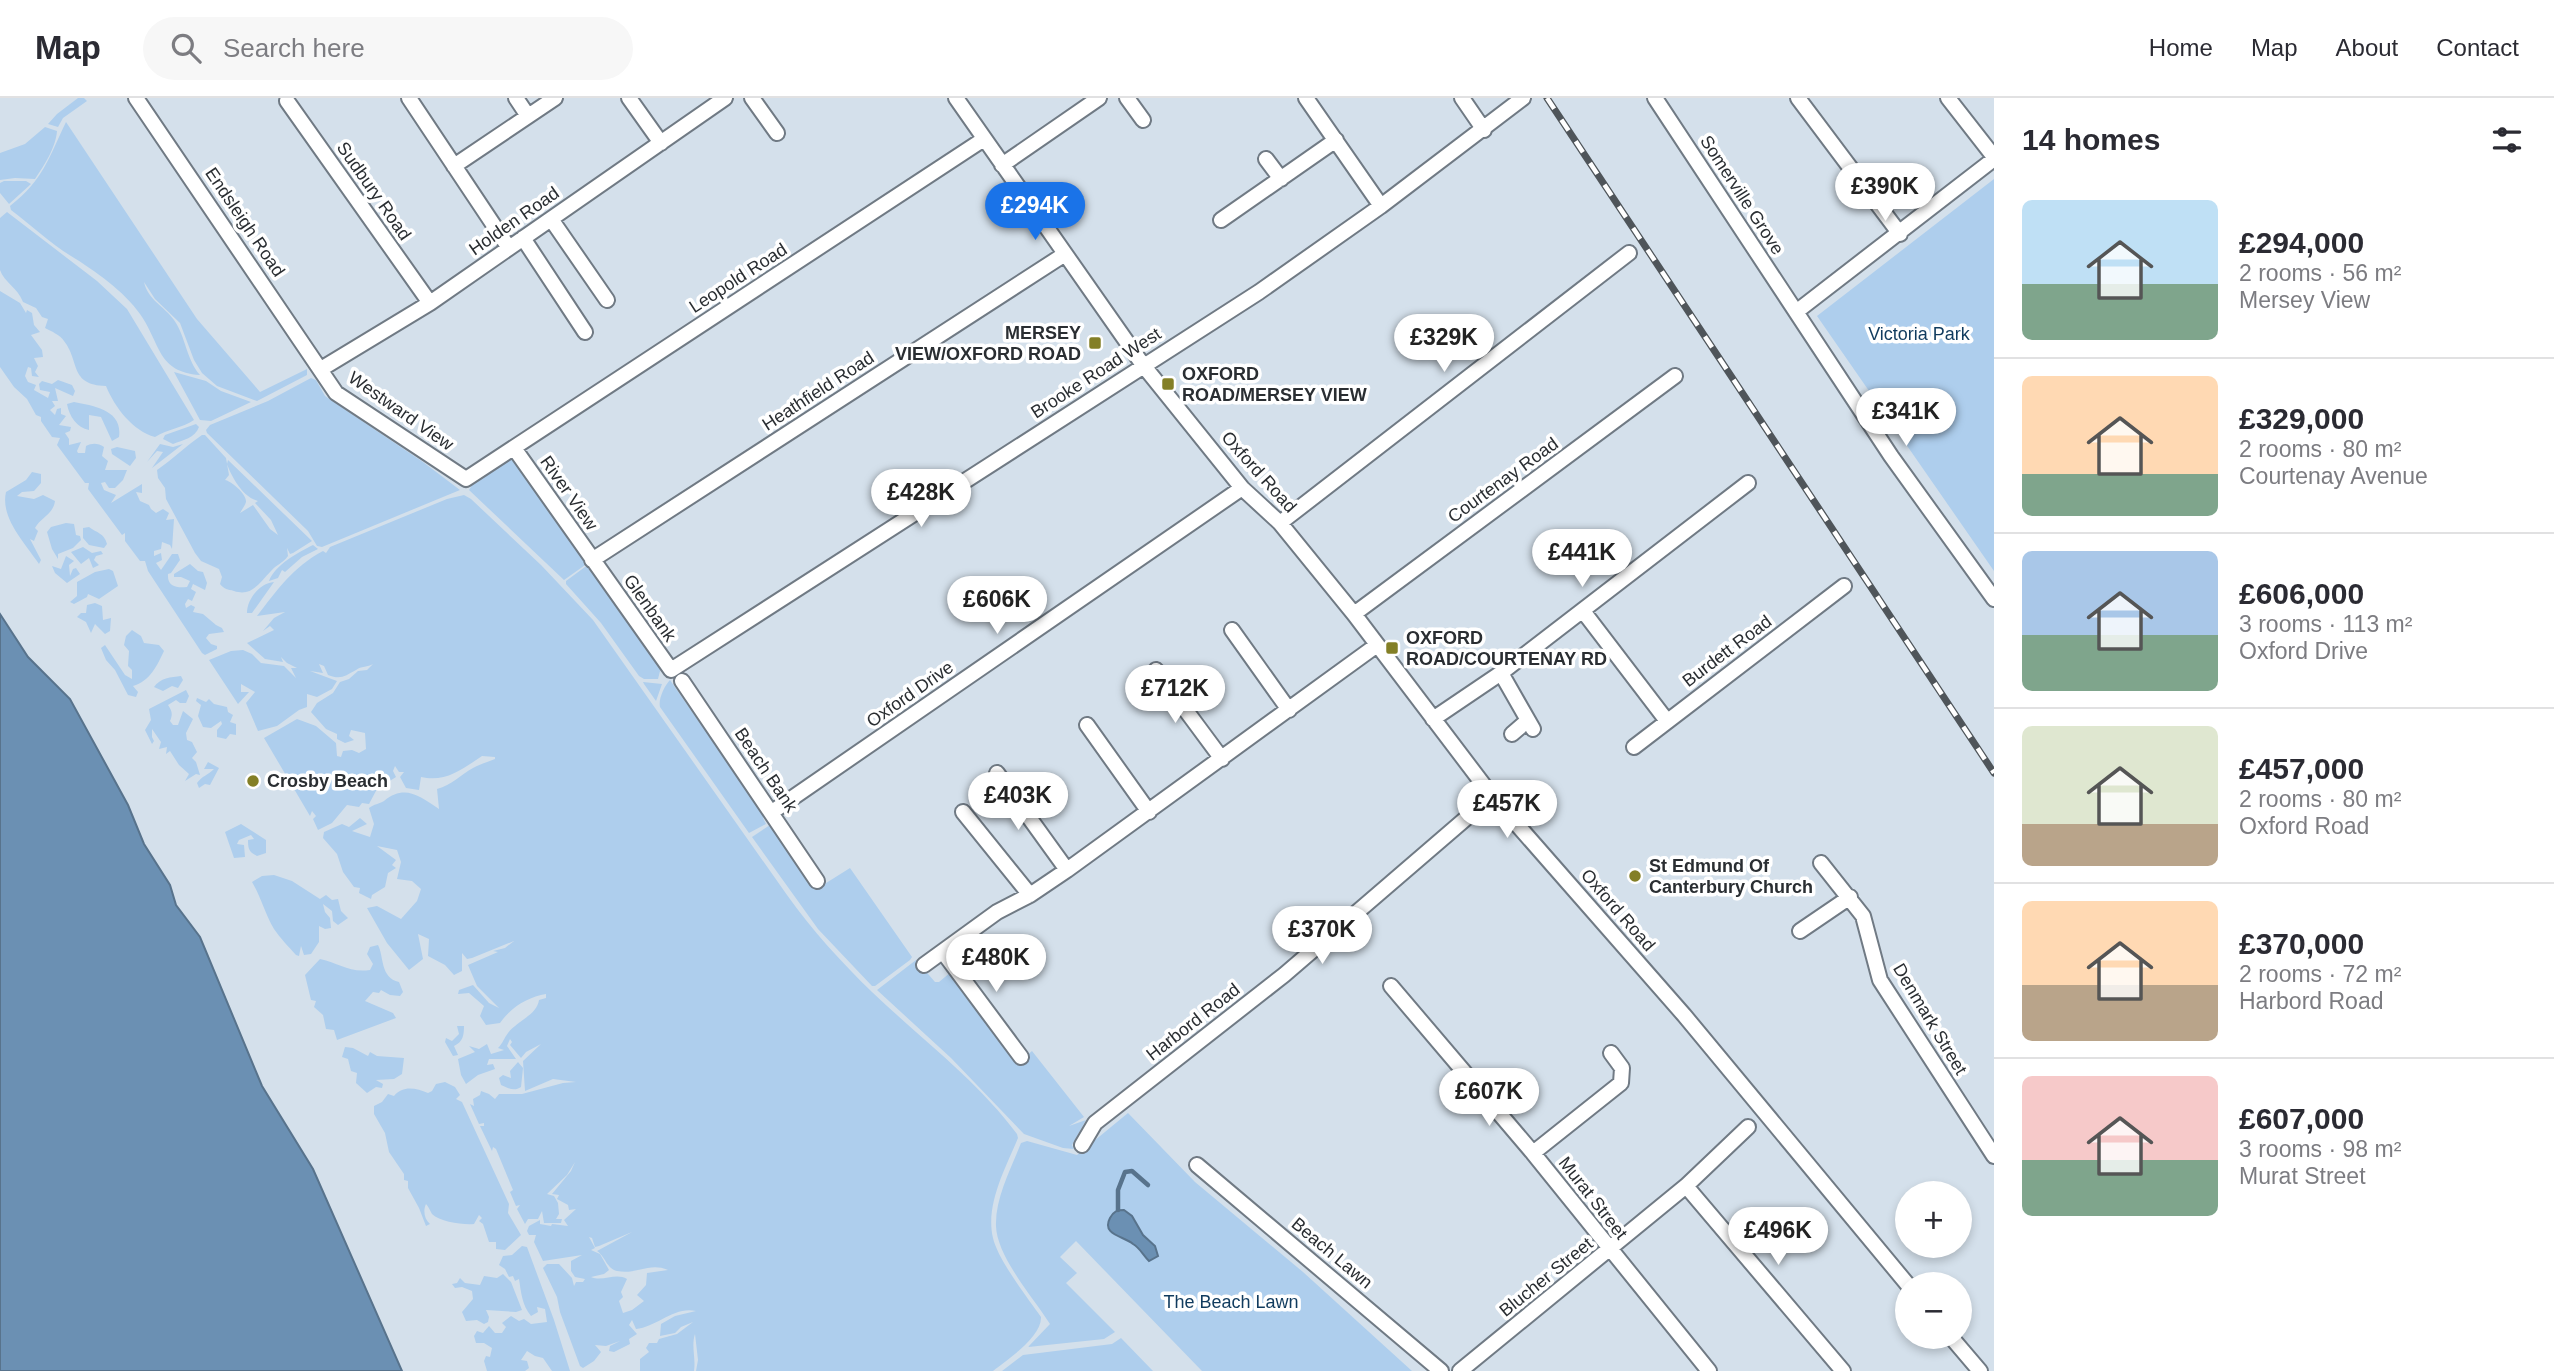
<!DOCTYPE html>
<html lang="en">
<head>
<meta charset="utf-8">
<style>
  body { margin:0; font-family:Arial,sans-serif; background:#f7f7f7; color:#2b2b33; height:100vh; display:flex; flex-direction:column; font-size:26px; white-space:nowrap }
  * { box-sizing:border-box; margin:0 }
  p { font-size:23px; color:#7c7c81 }
  .icon { flex:none; width:38px; height:38px; fill:none; stroke:currentColor; stroke-width:2; stroke-linecap:round; stroke-linejoin:round }
  .map { position:relative; flex:1; overflow:hidden }
  .panel { display:flex; flex-direction:column; background:#fff; width:560px }
  .panel>* { flex:none }
  .controls { position:absolute; left:1895px; top:1083px; display:grid; gap:14px }
  .controls a { display:grid; place-items:center; width:77px; height:77px; border-radius:50%; background:#fff; box-shadow:0 4px 10px #0003; font-size:35px }
  .price { position:absolute; translate:-50% -60px; padding:0 16px; border-radius:24px; background:#fff; color:#222; font-size:23px; line-height:46px; filter:drop-shadow(0 2px 4px #0008) }
  .price::after { content:''; position:absolute; left:50%; top:42px; width:21px; height:16px; margin-left:-10px; background:inherit; clip-path:polygon(0 0,100% 0,50% 100%) }
  .price.on { background:#1a73e8; color:#fff }
  ul { padding:0; list-style:none }
  li { display:flex; align-items:center; gap:21px; height:175px; padding:0 28px }
  li+li { border-top:2px solid #e1e1e2 }
  li span { display:grid; place-items:center; flex:none; width:196px; height:140px; border-radius:10px; color:#555 }
  li>.icon { margin-inline-start:auto }
  span .icon { width:84px; height:84px; fill:#fffc; stroke-width:1 }
  li b { font-size:30px }
  h2 { display:flex; justify-content:space-between; align-items:center; height:84px; padding:0 28px; font-size:30px }
  header { display:flex; align-items:center; gap:42px; box-sizing:border-box; height:98px; padding:0 35px; background:#fff; border-bottom:2px solid #e1e1e2 }
  header strong { font-size:33px }
  nav { display:flex; gap:38px; margin-inline-start:auto; font-size:24px }
  .search { width:490px; height:63px; background:#f7f7f7; display:flex; align-items:center; gap:18px; box-sizing:border-box; padding:0 24px; border-radius:38px; color:#7c7c81; font-size:26px }
  main { display:flex; flex:1; min-height:0 }
  .map>svg:first-child { display:block }
</style>
</head>
<body>
<header>
<strong>Map</strong>
<div class="search"><svg class="icon" aria-label="search" viewBox="0 0 24 24"><circle cx="10" cy="10" r="6"/><path d="M15 15l6 6"/></svg>Search here</div>
<nav><a>Home</a><a>Map</a><a>About</a><a>Contact</a></nav>
</header>
<main>
<div class="map">
<svg width="1994" height="1273" viewBox="0 0 1994 1273">
  <rect width="100%" height="100%" fill="#d4e0eb"/>
  <path fill="#aeceed" fill-rule="evenodd" d="M78,0H84L87,3L63,20L58,29L48,26L57,16Z
    M66,24L197,221L260,294L307,271V277L257,303L217,288L202,275L194,262L180,225L155,201L144,184C148,202 164,208 174,222C186,239 186,261 200,277C157,274 161,246 140,216C125,194 94,172 71,158C50,145 31,127 11,112L10,108C44,81 48,61 66,24Z
    M45,29L57,33C56,49 44,68 35,81L15,80L0,82V55L25,46Z
    M1994,81V473L1817,218Z
    M4,83H26L31,86L9,106L0,95V85Z
    M7,114L97,183L127,211L194,322C182,330 168,331 155,339C133,333 115,310 106,288C69,287 80,263 64,243C60,237 51,233 45,230L48,221L42,219L36,210L23,204C17,189 4,184 0,172C0,160 0,133 0,120Z
    M0,193L20,205L26,215L27,212L32,215L34,227L40,234L31,237L42,252L43,259L34,260L38,268L35,274L39,279L32,278L31,270L28,269L25,278L28,284L36,287L34,292L48,300L50,294L40,292L39,286L42,283L52,286L58,282L72,287L75,293L73,298L55,290L58,303H52L55,308L50,312L55,317L57,311L61,310V316L66,318L59,327L71,329L70,333L65,335L69,341V347L81,344L77,353L78,355H85L86,348C92,345 98,345 104,349L102,358L108,363L105,372H127L123,382L115,390H109L105,384L101,385L104,392L116,397L111,405L142,386V395L136,394L140,403L149,407L151,411L156,415L163,411L169,415L166,422L174,421L172,451L170,447L162,444L161,451L154,453V458L161,455L162,462L156,465L161,472L172,456H178L180,462L171,475L168,476C167,489 177,490 187,489L190,483L181,479H174V476L190,466L198,473L203,474L207,485L205,492L193,486L191,491L196,494L192,503L188,501L185,506L186,510L191,507L195,509L193,514L203,516L216,527L222,530L224,534L209,536L206,540L211,546L217,548V551L205,557L202,555L148,473L145,463H140L125,443V435L122,437L88,391L89,385H85L57,347L60,340L52,339L41,323V319L36,317L27,301L14,289L0,269Z
    M174,274L206,283L221,293L251,304L211,323L200,322Z
    M311,280L316,282L325,298L423,364L460,392L322,449L317,448L308,433L207,335L206,332L210,327L268,303Z
    M74,304C94,308 123,312 119,339L112,343L101,319L89,317V332C77,330 69,318 67,306Z
    M196,326L199,329C195,340 183,342 173,346L163,341L165,337Z
    M202,337H205L226,360L229,377L225,382C231,383 247,396 246,404C245,408 242,411 240,415L253,407L270,431L278,437L271,422L255,405L258,403C243,399 232,380 227,366L228,362L312,443L293,455L290,456L287,450L288,458C283,465 276,467 271,473C259,485 252,499 234,493C227,491 225,492 220,486L222,479L219,471L201,463L195,455L166,401L165,390L158,380L157,372C173,361 186,348 202,337Z
    M160,346L173,349L183,346L152,370L163,354L157,353L147,364Z
    M117,349L135,353L136,360L130,368L112,356L111,351Z
    M515,359L588,465L564,482L469,392L472,387Z
    M32,374L41,376V385L34,393L22,394L17,398L34,401L43,397L55,403C53,417 41,419 35,430L38,433L34,443L30,441L41,462L39,466C25,445 0,420 6,394L26,382Z
    M464,397L471,401L541,467L593,522L787,797C812,832 841,864 872,894C919,939 978,983 1017,1036L1018,1040C1006,1069 985,1107 993,1140C998,1162 1027,1199 1041,1219C1042,1239 1008,1261 993,1273H696L698,1262L695,1236C691,1248 696,1260 694,1273H640V1261L649,1254L646,1250L649,1245H657L659,1241L677,1236L693,1224L681,1229L675,1235L660,1238L661,1226L675,1218L696,1213C674,1208 657,1229 636,1231L632,1222L629,1227L637,1236L629,1241L630,1246L614,1254L609,1253L610,1248L620,1243L606,1248L595,1247L601,1254L594,1263L583,1270L580,1268L560,1214L557,1199L543,1170L547,1166H559L572,1180L574,1188L576,1184H583L585,1181L575,1179L571,1173V1163L582,1157L543,1163L534,1144L536,1137H529L527,1133L529,1128L540,1122V1126L551,1128L552,1126L568,1128L564,1122L576,1111L569,1112L568,1107L557,1101L559,1097L552,1096L571,1073L575,1064L567,1077L547,1096L554,1098L558,1105L559,1116L556,1121H562L561,1125H544L542,1113L538,1121H528L525,1126L517,1111L520,1107L516,1108L510,1094L513,1092L496,1051L493,1049L492,1053L480,1028H484V1025L479,1026L470,1006L474,1008L473,1001L480,997L481,993L489,996L495,1001L499,996H522L563,985L576,984L553,981L525,993L523,963L541,946L526,954L521,960L510,947L512,944L510,941L507,948L516,961H489L487,967L493,966L495,971L478,977L466,986L461,977L458,961L475,954L469,948L479,951L487,946L491,956L504,952L498,950C503,945 504,940 508,935C517,923 537,917 539,902L546,900V896C528,899 511,909 500,925L486,927L480,918L484,908L469,895L458,896L459,892L473,887L489,905L499,910L477,888L468,867L498,854L493,853L505,850L514,843L472,860L467,861L462,855V873L454,877L445,867L428,858L429,841L418,836L423,861L409,872L387,845L367,810L377,808L401,821L417,803L421,791L412,783L397,781L401,764L397,752L377,748L396,762L392,767L396,770L388,775L385,789L372,797L371,801L359,795L360,790L354,789L343,774L337,756L323,740L324,734L342,726L349,729L360,720L367,726L352,733L370,739L374,726L369,710C374,706 379,706 384,703C405,686 419,698 439,711L437,691C452,687 460,677 473,670C480,666 488,664 495,661V659L482,658C464,670 446,685 421,679L419,692L406,690L400,679L404,674H399L395,668L393,673L396,679L377,691L369,706L362,705L359,709L347,707L332,725L318,732L313,721L316,718L312,713L310,718L264,640L297,621L316,628L336,645L337,658L341,659L343,653L352,652L359,655L366,651L365,635L351,632L349,638L354,642L345,645L337,641V636L326,631L311,614L317,605L333,595L340,584L349,581L358,573L367,572L373,566C368,569 361,568 356,572C345,578 341,582 328,577L324,568L319,566L323,575L310,573L337,583L332,591L317,599L307,596V609L299,612L277,628L258,633L246,605L255,594L241,586V594H249L238,606L209,562L231,553L243,552L252,556L261,565L284,568L296,580L291,570H297L287,565L281,559L283,564L265,561L247,545L274,532L270,528L263,533L274,520L285,514L257,518C277,492 293,469 323,453L326,455L330,449L447,401ZM632,1134L597,1153C605,1158 607,1171 617,1173C637,1177 649,1164 668,1172L647,1175L646,1187L637,1197L644,1203L632,1212L623,1215L619,1203L623,1199L621,1194L627,1181C616,1174 603,1184 591,1179L604,1176L609,1172L600,1156L591,1152L595,1150L589,1139L592,1140L595,1149L599,1148Z
    M66,425L74,426L76,437L80,438L81,442L73,450L58,456V461L52,451L47,434L51,429Z
    M89,429C97,435 104,435 107,446L104,450L89,447L83,440V430Z
    M313,447L318,451L302,459L285,474L282,472L278,480L269,483C275,467 297,455 313,447Z
    M83,449L92,455L101,453L103,456L96,458L94,462L99,467L93,470L89,460L81,466L71,454Z
    M66,458L74,463L69,467L70,478L73,471L76,470L80,476L67,485L55,475L52,468L61,471Z
    M589,466L661,569L658,581H644L639,578L601,525L566,486V483Z
    M109,471L113,473L118,488L99,501L88,496L87,499L74,506L70,504L77,498V484L95,474Z
    M274,484L252,515H247C247,501 260,485 274,484Z
    M95,505L102,508L103,522L111,520L110,533L105,536L95,526L91,535L86,524L77,519L81,515H86L87,507Z
    M132,532L141,538L144,545L159,547L164,553C157,568 150,583 133,588L138,594L136,599L128,597L115,572L106,562L101,550L105,547L125,577L132,581V572L128,568L129,553L124,547L126,538Z
    M181,578L183,582L178,590L172,588L163,593L154,589C160,580 171,579 181,578Z
    M670,582L765,718L763,720L766,726L749,735L660,609C658,601 665,587 670,582Z
    M643,584L662,586L656,603L644,586Z
    M186,592L189,598L186,605H180L176,602L168,607C172,613 173,616 170,623L173,627H178L183,613L193,621L186,635L187,642L192,644L197,654L192,660L196,664L200,677L196,676L185,683L189,676L179,667L170,653L166,656L167,649L159,651L161,644L152,631V639L154,643L152,646L145,632L151,622L149,611Z
    M197,600L206,604L209,601L214,606L227,609L228,614L233,617L230,624L236,626V637L230,636L226,641L217,639V632L222,626L221,623L211,630L203,629L198,618L201,607L196,603Z
    M208,664L219,670L210,687L205,686L199,690L197,685C202,678 208,677 214,671H204Z
    M241,726L266,742V755L257,758C249,754 248,751 248,742L254,741L251,737L239,742L237,746L244,747L245,759L234,760L225,734Z
    M770,727L815,792L850,770L912,859L910,862L875,888H872L818,831L752,739Z
    M274,777L292,783L320,801L326,797L332,802L338,801L341,813L348,820L338,827L333,823L332,813L323,806L325,814L330,820L331,830L325,831L319,828V844L311,856L304,857L301,848L299,858L296,857C289,849 280,840 274,831C265,816 261,799 252,784L262,778Z
    M378,847C384,858 380,880 399,884L403,894L400,898L390,897L381,892L379,895L373,894L365,903L393,915L396,920L337,942L334,932L326,931L323,917L314,909L316,903L311,902L305,877L320,861C339,865 349,875 370,872L373,866L367,856L370,849Z
    M916,862L935,884H939L951,874L1020,963L1032,953L1084,1019L1069,1028L1086,1022L1072,1047L1074,1051L1063,1050L1024,1036L951,960L877,892Z
    M457,928H464C464,937 463,944 454,948L458,957L453,958L445,944L446,940L452,943L459,936Z
    M345,949L353,950L368,958L370,954L377,958L404,960L402,976L394,981L376,982L383,986L382,990L376,989L367,995L356,985L357,975L351,973L348,961L342,959Z
    M518,964L523,970L521,989C514,994 508,990 501,987L499,980L503,977L511,980L510,973Z
    M445,984L455,989L460,997L456,1001L462,1004L509,1106L508,1115L521,1137L505,1152L496,1151V1144H489L483,1126L479,1123L482,1120L479,1117L474,1126C463,1127 440,1124 432,1116C430,1113 429,1109 426,1106C423,1112 424,1121 430,1126L426,1128L419,1110L408,1090V1083L404,1082V1076L389,1054L385,1035L374,1016V1008L382,1004L388,996L394,998C403,987 416,990 428,995L432,993L436,986Z
    M1128,1015L1195,1084L1303,1174L1412,1273H1202L1076,1143L1060,1159L1077,1175L1066,1185L1115,1234L1104,1241L1028,1249L1050,1226C1033,1199 997,1159 996,1128C995,1100 1011,1071 1021,1045L1027,1043L1077,1057Z
    M522,1148L527,1149L554,1222L570,1273H552L543,1260L535,1258L527,1253L521,1262L527,1263L529,1270L525,1273H487L484,1263L486,1258L490,1259L492,1250L484,1245H476L474,1238L477,1233L483,1235L489,1228L495,1235H502L506,1229L502,1225L511,1218L519,1223L524,1221L531,1226L547,1224L545,1211L537,1209L538,1214L531,1218C522,1207 521,1194 519,1181L515,1183L513,1178L509,1179L505,1171L499,1167L503,1158L512,1157Z
    M503,1176L511,1184L522,1212L516,1214L486,1212L489,1219L488,1224L484,1226L477,1222L466,1223L462,1214L473,1201L472,1193L462,1189L455,1190L452,1186L457,1185L460,1180L465,1185L480,1187L484,1178L497,1180Z
    M1121,1240L1153,1273H1002L1023,1257L1112,1246Z"/>
  <path fill="#6b90b3" stroke="#58738c" stroke-width="2" d="M0,516L28,559L70,601L128,707L144,746L170,787L176,807L200,839L262,988L313,1071L402,1273H0Z
    M1124,1112L1132,1118L1143,1137L1155,1148L1158,1158L1149,1163C1143,1157 1140,1150 1133,1146C1124,1138 1101,1137 1110,1120C1114,1113 1117,1112 1124,1112Z"/>
  <g fill="none" stroke-linecap="round" stroke-linejoin="round">
    <path stroke="#58738c" stroke-width="4.5" d="M1118,1112V1092L1125,1074L1132,1073L1148,1087"/>
    <defs>
      <path id="minor" d="M136,0L336,295L466,381L984,41
        M409,0L509,150
        M516,0L528,18
        M629,0L661,45
        M752,0L777,35
        M956,0L1143,267L1242,390L1280,425L1354,516L1492,698L1684,917L1908,1187
        M1127,0L1143,22
        M1306,0L1381,108
        M1462,0L1484,32
        M1655,0L1891,358L1994,501
        M1798,0L1900,136
        M1948,0L1994,59
        M287,3L430,205
        M1266,61L1281,81
        M1002,67L1099,0
        M454,68L555,0
        M551,121L607,202
        M1221,122L1336,42
        M523,140L585,234
        M1796,214L1994,61
        M321,271L430,205L725,0
        M514,350L671,572L1259,194L1381,108L1523,0
        M1280,425L1629,155
        M592,462L1065,156
        M1583,513L1667,623
        M1354,516L1675,278
        M1232,532L1289,612
        M1156,572L1222,661
        M1501,575L1533,631
        M682,583L817,783
        M1433,621L1501,575L1748,385
        M1087,627L1149,714
        M1512,636L1527,623
        M1634,649L1844,488
        M997,675L1067,772
        M772,714L1242,390
        M963,714L1030,797
        M1821,765L1863,818L1880,882L1994,1058
        M1800,833L1850,799
        M943,854L1021,959
        M924,867L997,814L1030,797L1067,772L1377,547
        M1391,888L1533,1055L1709,1273
        M1082,1047L1095,1025L1284,877L1492,698
        M1533,1055L1621,985L1622,970L1611,955
        M1197,1067L1441,1273
        M1686,1088L1843,1273
        M1951,1239L1980,1273
        M1460,1273L1686,1088L1748,1029"/>
    </defs>
    <use href="#minor" stroke="#707a84" stroke-width="18"/>
    <use href="#minor" stroke="#fff" stroke-width="14"/>
    <defs>
      <path id="rail" d="M1547,0L1994,675"/>
    </defs>
    <use href="#rail" stroke="#4f555a" stroke-width="7"/>
    <use href="#rail" stroke="#fff" stroke-width="4.5" stroke-dasharray="13" stroke-linecap="butt"/>
  </g>
  <g fill="#837f26" stroke="#fff" stroke-width="2.5">
    <rect x="1088" y="238" width="14" height="14" rx="3.5"/>
    <rect x="1161" y="279" width="14" height="14" rx="3.5"/>
    <rect x="1385" y="543" width="14" height="14" rx="3.5"/>
    <circle cx="253" cy="683" r="7"/>
    <circle cx="1635" cy="778" r="7"/>
  </g>
  <g text-anchor="middle" dominant-baseline="central" stroke-width="7" stroke-linejoin="round" paint-order="stroke">
    <g font-size="18" fill="#2a2e32" stroke="#fff">
      <text transform="translate(374 93) rotate(55)">Sudbury Road</text>
      <text transform="translate(1742 97) rotate(57)">Somerville Grove</text>
      <text transform="translate(514 123) rotate(-35)">Holden Road</text>
      <text transform="translate(245 124) rotate(56)">Endsleigh Road</text>
      <text transform="translate(738 180) rotate(-33)">Leopold Road</text>
      <text transform="translate(1096 275) rotate(-33)">Brooke Road West</text>
      <text transform="translate(818 293) rotate(-33)">Heathfield Road</text>
      <text transform="translate(401 313) rotate(35)">Westward View</text>
      <text transform="translate(1259 374) rotate(48)">Oxford Road</text>
      <text transform="translate(1503 382) rotate(-36)">Courtenay Road</text>
      <text transform="translate(569 395) rotate(55)">River View</text>
      <text transform="translate(650 510) rotate(55)">Glenbank</text>
      <text transform="translate(1727 553) rotate(-37)">Burdett Road</text>
      <text transform="translate(910 596) rotate(-35)">Oxford Drive</text>
      <text transform="translate(766 672) rotate(56)">Beach Bank</text>
      <text transform="translate(1618 812) rotate(49)">Oxford Road</text>
      <text transform="translate(1930 921) rotate(59)">Denmark Street</text>
      <text transform="translate(1193 924) rotate(-38)">Harbord Road</text>
      <text transform="translate(1593 1100) rotate(52)">Murat Street</text>
      <text transform="translate(1332 1155) rotate(40)">Beach Lawn</text>
      <text transform="translate(1546 1179) rotate(-39)">Blucher Street</text>
    </g>
    <g font-size="18" font-weight="bold" fill="#2a2e32" stroke="#fff" text-anchor="start">
      <text x="1081" y="235" text-anchor="end">MERSEY<tspan x="1081" dy="21">VIEW/OXFORD ROAD</tspan></text>
      <text x="1182" y="276">OXFORD<tspan x="1182" dy="21">ROAD/MERSEY VIEW</tspan></text>
      <text x="1406" y="540">OXFORD<tspan x="1406" dy="21">ROAD/COURTENAY RD</tspan></text>
      <text x="267" y="683">Crosby Beach</text>
      <text x="1649" y="768">St Edmund Of<tspan x="1649" dy="21">Canterbury Church</tspan></text>
    </g>
    <g font-size="18" fill="#103b5e" stroke="#fff">
      <text x="1919" y="236">Victoria Park</text>
      <text x="1231" y="1204">The Beach Lawn</text>
    </g>
  </g>
</svg>
<div class="controls">
<a>+</a>
<a>−</a>
</div>
<b class="price" style="left:1885px;top:125px">£390K</b>
<b class="price on" style="left:1035px;top:144px">£294K</b>
<b class="price" style="left:1444px;top:276px">£329K</b>
<b class="price" style="left:1906px;top:350px">£341K</b>
<b class="price" style="left:921px;top:431px">£428K</b>
<b class="price" style="left:1582px;top:491px">£441K</b>
<b class="price" style="left:997px;top:538px">£606K</b>
<b class="price" style="left:1175px;top:627px">£712K</b>
<b class="price" style="left:1018px;top:734px">£403K</b>
<b class="price" style="left:1507px;top:742px">£457K</b>
<b class="price" style="left:1322px;top:868px">£370K</b>
<b class="price" style="left:996px;top:896px">£480K</b>
<b class="price" style="left:1489px;top:1030px">£607K</b>
<b class="price" style="left:1778px;top:1169px">£496K</b>
</div>
<section class="panel">
<h2>14 homes<svg class="icon" aria-label="filters" viewBox="0 0 24 24"><path d="M4 7h16M4 17h16"/><circle cx="9" cy="7" r="2"/><circle cx="15" cy="17" r="2"/></svg></h2>
<ul>
<li><span style="background:linear-gradient(#bfe0f5 60%,#7fa58c 0)"><svg class="icon" aria-label="home" viewBox="0 0 24 24"><path d="M3 11l9-7 9 7M6 9v11h12V9"/></svg></span><div><b>£294,000</b><p>2 rooms · 56 m²</p><p>Mersey View</p></div></li>
<li><span style="background:linear-gradient(#ffd9b3 70%,#7fa58c 0)"><svg class="icon" aria-label="home" viewBox="0 0 24 24"><path d="M3 11l9-7 9 7M6 9v11h12V9"/></svg></span><div><b>£329,000</b><p>2 rooms · 80 m²</p><p>Courtenay Avenue</p></div></li>
<li><span style="background:linear-gradient(#a9c7e8 60%,#7fa58c 0)"><svg class="icon" aria-label="home" viewBox="0 0 24 24"><path d="M3 11l9-7 9 7M6 9v11h12V9"/></svg></span><div><b>£606,000</b><p>3 rooms · 113 m²</p><p>Oxford Drive</p></div></li>
<li><span style="background:linear-gradient(#dfe7d0 70%,#b9a48a 0)"><svg class="icon" aria-label="home" viewBox="0 0 24 24"><path d="M3 11l9-7 9 7M6 9v11h12V9"/></svg></span><div><b>£457,000</b><p>2 rooms · 80 m²</p><p>Oxford Road</p></div></li>
<li><span style="background:linear-gradient(#ffd9b3 60%,#b9a48a 0)"><svg class="icon" aria-label="home" viewBox="0 0 24 24"><path d="M3 11l9-7 9 7M6 9v11h12V9"/></svg></span><div><b>£370,000</b><p>2 rooms · 72 m²</p><p>Harbord Road</p></div></li>
<li><span style="background:linear-gradient(#f6c9c9 60%,#7fa58c 0)"><svg class="icon" aria-label="home" viewBox="0 0 24 24"><path d="M3 11l9-7 9 7M6 9v11h12V9"/></svg></span><div><b>£607,000</b><p>3 rooms · 98 m²</p><p>Murat Street</p></div></li>
</ul>
</section>
</main>
</body>
</html>
